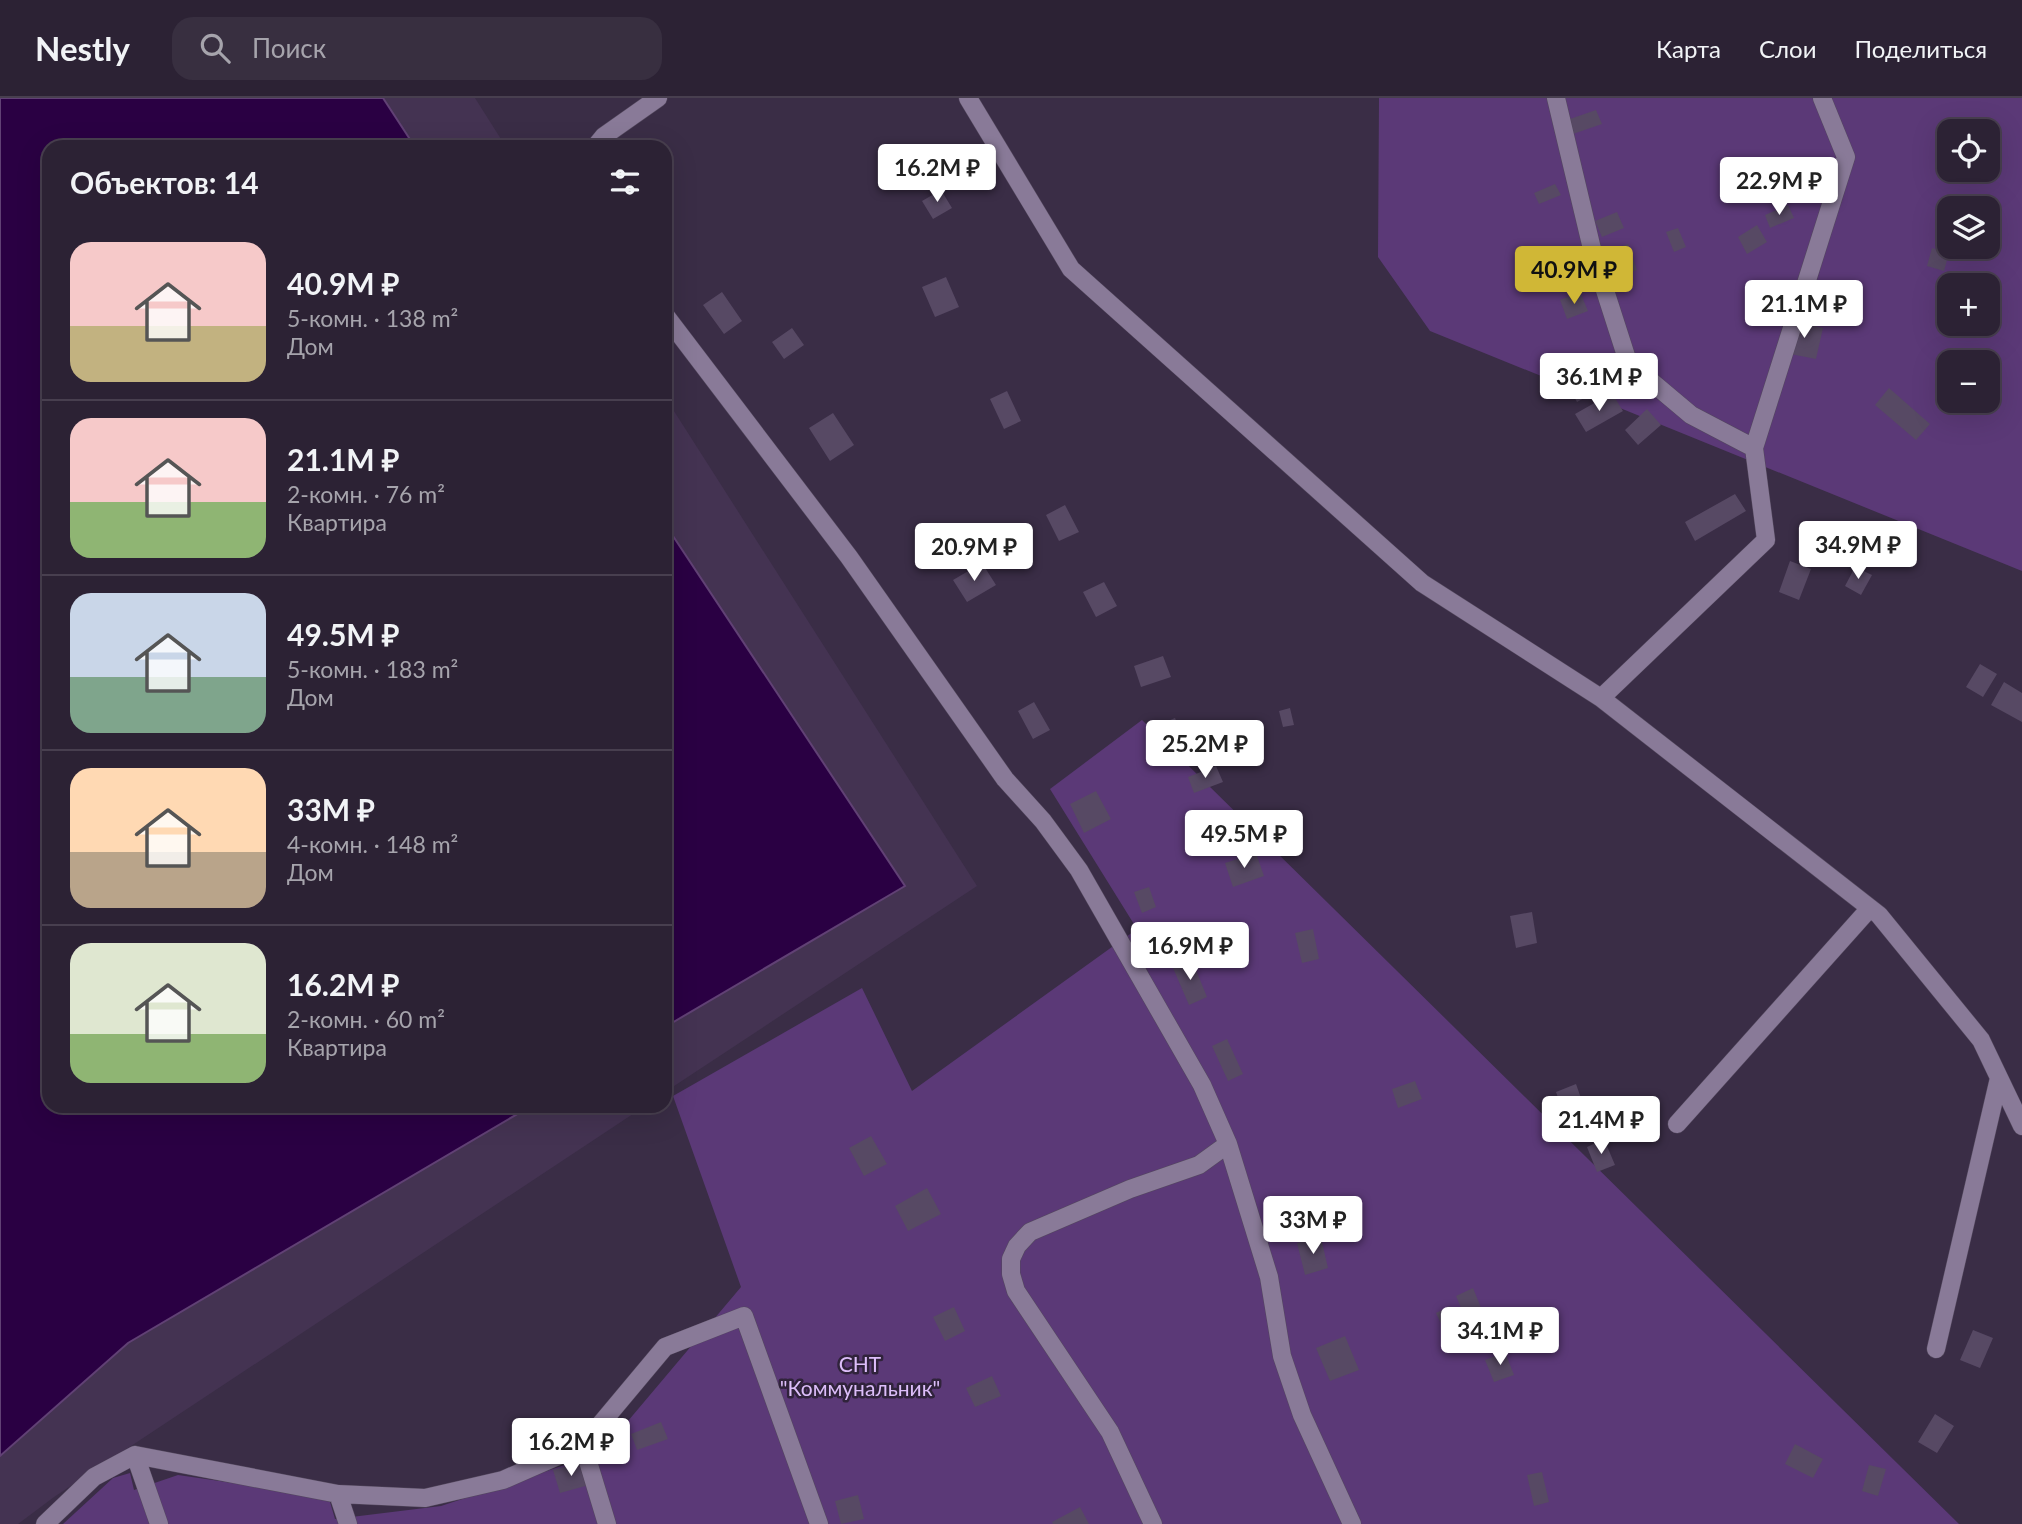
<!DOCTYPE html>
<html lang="ru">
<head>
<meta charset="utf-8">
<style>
  body { margin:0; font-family:Lato,sans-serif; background:#382f40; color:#f1f3f6; height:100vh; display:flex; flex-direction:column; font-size:26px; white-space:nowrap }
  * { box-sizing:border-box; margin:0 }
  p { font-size:23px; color:#a6a4ac }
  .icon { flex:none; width:38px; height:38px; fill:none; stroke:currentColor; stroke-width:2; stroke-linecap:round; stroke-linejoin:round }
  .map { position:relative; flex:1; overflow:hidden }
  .details { position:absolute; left:42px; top:42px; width:630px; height:973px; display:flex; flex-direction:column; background:#2c2234; border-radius:21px; box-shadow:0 7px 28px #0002,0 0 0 2px #483f4f }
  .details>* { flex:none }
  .controls { position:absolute; left:1937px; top:21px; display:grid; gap:14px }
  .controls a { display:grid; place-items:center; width:63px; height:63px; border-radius:14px; background:#2c2234; box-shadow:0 7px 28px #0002,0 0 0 2px #483f4f; font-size:35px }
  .price { position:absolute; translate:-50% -60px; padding:0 16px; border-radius:7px; background:#fff; color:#222; font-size:23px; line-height:46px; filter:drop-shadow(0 2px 4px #0008) }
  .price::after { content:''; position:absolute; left:50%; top:42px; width:21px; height:16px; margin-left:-10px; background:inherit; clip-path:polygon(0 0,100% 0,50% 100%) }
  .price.current { background:#d0b736; color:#111 }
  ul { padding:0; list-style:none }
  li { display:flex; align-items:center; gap:21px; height:175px; padding:0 28px }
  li+li { border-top:2px solid #483f4f }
  li span { display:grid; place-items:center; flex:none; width:196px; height:140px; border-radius:21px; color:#555 }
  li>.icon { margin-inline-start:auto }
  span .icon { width:84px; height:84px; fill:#fffc; stroke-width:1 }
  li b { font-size:30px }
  h2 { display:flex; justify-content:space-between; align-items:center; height:84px; padding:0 28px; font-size:30px }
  header { display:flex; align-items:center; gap:42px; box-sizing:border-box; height:98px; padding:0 35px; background:#2c2234; border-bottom:2px solid #483f4f }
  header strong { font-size:33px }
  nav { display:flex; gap:38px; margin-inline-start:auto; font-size:24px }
  .search { width:490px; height:63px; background:#382f40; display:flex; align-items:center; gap:18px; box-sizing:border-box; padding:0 24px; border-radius:21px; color:#a6a4ac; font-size:26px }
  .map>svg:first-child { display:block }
</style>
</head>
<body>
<header>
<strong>Nestly</strong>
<div class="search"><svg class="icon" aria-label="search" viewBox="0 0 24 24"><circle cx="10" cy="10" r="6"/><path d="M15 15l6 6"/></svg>Поиск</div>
<nav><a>Карта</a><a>Слои</a><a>Поделиться</a></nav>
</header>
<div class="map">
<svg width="2022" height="1426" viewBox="0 0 2022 1426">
  <rect width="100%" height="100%" fill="#3a2d46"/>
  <path fill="#443352" d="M0,0H475L506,49H49V1008H645L54,1399L18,1426H0Z
    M665,299L977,788L665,994Z"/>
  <path fill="#5b3977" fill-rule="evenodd" d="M1379,0H2022V473L1430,233L1378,159ZM1950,33H1988V72H1950ZM1950,110H1988V149H1950ZM1950,187H1988V226H1950ZM1950,264H1988V303H1950Z
    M1142,622L1959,1426H63L113,1380L130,1375L134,1392L178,1377L318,1397L330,1404L335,1421L441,1408L601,1355L741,1189L673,998L862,890L912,993L1137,831L1050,691Z"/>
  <path fill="#2a0043" stroke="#614175" stroke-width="2" d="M0,0H383L415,49H49V1008H531L128,1245L0,1358Z
    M665,426L905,788L665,929Z"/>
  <path fill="#574964" d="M1596,12L1602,26L1573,36L1567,22Z
    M1555,86L1561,97L1539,106L1534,95Z
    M941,92L952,110L933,121L922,103Z
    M1788,107L1794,120L1770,130L1765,117Z
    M1617,114L1624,130L1602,139L1595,123Z
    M1757,127L1767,144L1747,156L1738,139Z
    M1678,130L1686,149L1674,154L1666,134Z
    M1628,146L1637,172L1605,183L1595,158Z
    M1932,150L1949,155L1944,173L1927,168Z
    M946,179L959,209L935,219L922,189Z
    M722,194L742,223L724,236L703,207Z
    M1580,194L1588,213L1567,221L1560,202Z
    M1793,223L1823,230L1816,261L1785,255Z
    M792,230L804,247L784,261L772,244Z
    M1608,259L1619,280L1577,304L1566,283Z
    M1936,277L1950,278V303H1955V307H1935Z
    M1889,290L1930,326L1916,342L1875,307Z
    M1007,293L1021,323L1004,331L990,301Z
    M1612,295L1623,313L1586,334L1575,316Z
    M1647,311L1661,327L1638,347L1625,332Z
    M833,315L854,347L830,363L809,330Z
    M1735,396L1746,413L1695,443L1685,424Z
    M1065,407L1079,434L1059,443L1046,417Z
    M1790,463L1811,471L1799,502L1779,494Z
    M982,465L996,487L967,504L953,482Z
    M1855,469L1872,477L1861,497L1845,488Z
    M1104,484L1117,508L1096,519L1083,494Z
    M1163,558L1171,579L1141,589L1134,568Z
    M1980,566L1997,576L1983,599L1966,589Z
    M2004,584L2022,595V624L1991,607Z
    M1034,604L1050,632L1033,641L1018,613Z
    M1290,610L1294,627L1283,629L1279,613Z
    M1175,620L1187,649L1168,657L1156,628Z
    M1216,668L1223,684L1194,695L1188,679Z
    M1096,693L1111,721L1084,735L1070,706Z
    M1222,724L1229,742L1215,748L1208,730Z
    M1256,755L1264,778L1233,789L1225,765Z
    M1149,789L1156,809L1142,815L1134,794Z
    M1532,814L1537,845L1516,850L1510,818Z
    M1313,831L1319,861L1302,865L1295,835Z
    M1192,862L1207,899L1189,907L1173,870Z
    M1227,941L1243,976L1228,983L1212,948Z
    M1415,983L1422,1001L1398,1010L1392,991Z
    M1576,986L1588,1020L1568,1028L1556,994Z
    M871,1038L887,1066L864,1078L849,1050Z
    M1604,1041L1615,1067L1597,1074L1587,1049Z
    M927,1090L941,1116L908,1133L895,1108Z
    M1321,1140L1328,1170L1305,1177L1297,1145Z
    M1473,1190L1482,1212L1465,1219L1456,1198Z
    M1450,1208L1460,1229L1446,1236L1436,1215Z
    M954,1209L965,1233L945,1243L933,1219Z
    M1973,1232L1993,1240L1980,1270L1960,1262Z
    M1345,1238L1359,1272L1330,1283L1316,1250Z
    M1505,1254L1514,1277L1494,1284L1485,1262Z
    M992,1278L1001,1298L975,1309L966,1290Z
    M1935,1316L1954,1328L1937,1355L1918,1344Z
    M661,1324L668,1341L637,1352L631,1336Z
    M1795,1346L1823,1361L1813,1380L1785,1366Z
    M582,1364L589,1387L560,1395L553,1372Z
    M1869,1367L1886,1371L1878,1398L1862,1393Z
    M1542,1374L1549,1404L1534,1408L1527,1377Z
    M858,1397L864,1421L841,1426L835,1403Z
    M1080,1409L1089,1426H1053L1052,1424Z"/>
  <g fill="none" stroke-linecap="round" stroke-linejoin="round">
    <defs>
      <path id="service" d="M968,0L1071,171L1422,485L1601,600L1879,817L1981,942L2022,1028
        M1556,0L1593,155L1628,264L1691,317L1754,350
        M595,49L604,38L658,0
        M665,217L849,459L1005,681L1043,723L1079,772L1202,987L1228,1046L1269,1179L1282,1258L1302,1317L1352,1426
        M1601,600L1766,442L1754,350L1846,59L1822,0
        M1677,1026L1870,810
        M1936,1251L1999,980
        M583,1347L665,1249L744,1218L819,1426
        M135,1357L159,1426
        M338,1396L348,1426
        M45,1426L94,1379L135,1357L338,1396L425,1400L503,1382L583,1347L607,1426
        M1153,1426L1110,1334L1016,1193L1011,1176V1161L1017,1148L1030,1134L1130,1091L1199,1067L1228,1046"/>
    </defs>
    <use href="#service" stroke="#53485d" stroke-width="19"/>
    <use href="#service" stroke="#897a98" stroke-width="18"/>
  </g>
  <g text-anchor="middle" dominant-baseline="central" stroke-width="5" stroke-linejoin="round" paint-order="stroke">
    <g font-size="21" fill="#ddbefa" stroke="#30233b">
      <text x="860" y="1265">СНТ<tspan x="860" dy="24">"Коммунальник"</tspan></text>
    </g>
  </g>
</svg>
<div class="controls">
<a><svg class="icon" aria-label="locate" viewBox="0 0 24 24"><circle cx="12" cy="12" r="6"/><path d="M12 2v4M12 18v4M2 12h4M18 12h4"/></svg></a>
<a><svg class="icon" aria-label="layers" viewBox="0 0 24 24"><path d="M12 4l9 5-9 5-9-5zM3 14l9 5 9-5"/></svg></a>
<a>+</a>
<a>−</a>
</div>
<b class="price" style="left:937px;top:106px">16.2M ₽</b>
<b class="price" style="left:1779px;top:119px">22.9M ₽</b>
<b class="price current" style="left:1574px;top:208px">40.9M ₽</b>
<b class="price" style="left:1804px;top:242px">21.1M ₽</b>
<b class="price" style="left:1599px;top:315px">36.1M ₽</b>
<b class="price" style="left:1858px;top:483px">34.9M ₽</b>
<b class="price" style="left:974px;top:485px">20.9M ₽</b>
<b class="price" style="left:1205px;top:682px">25.2M ₽</b>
<b class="price" style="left:1244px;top:772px">49.5M ₽</b>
<b class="price" style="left:1190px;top:884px">16.9M ₽</b>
<b class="price" style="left:1601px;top:1058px">21.4M ₽</b>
<b class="price" style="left:1313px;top:1158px">33M ₽</b>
<b class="price" style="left:1500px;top:1269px">34.1M ₽</b>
<b class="price" style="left:571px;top:1380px">16.2M ₽</b>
<section class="details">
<h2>Объектов: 14<svg class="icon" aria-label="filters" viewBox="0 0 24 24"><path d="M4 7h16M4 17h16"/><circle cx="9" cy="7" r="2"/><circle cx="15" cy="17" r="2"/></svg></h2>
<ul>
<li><span style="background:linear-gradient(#f6c9c9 60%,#c2b280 0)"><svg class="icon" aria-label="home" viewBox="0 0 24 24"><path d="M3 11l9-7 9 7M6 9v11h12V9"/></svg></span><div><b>40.9M ₽</b><p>5-комн. · 138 m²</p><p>Дом</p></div></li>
<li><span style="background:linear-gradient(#f6c9c9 60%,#8fb573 0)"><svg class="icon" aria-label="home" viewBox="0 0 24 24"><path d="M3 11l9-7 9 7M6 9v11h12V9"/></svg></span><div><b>21.1M ₽</b><p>2-комн. · 76 m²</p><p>Квартира</p></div></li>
<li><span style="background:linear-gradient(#c9d6e8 60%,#7fa58c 0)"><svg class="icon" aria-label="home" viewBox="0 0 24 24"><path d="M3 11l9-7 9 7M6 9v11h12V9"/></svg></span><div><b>49.5M ₽</b><p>5-комн. · 183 m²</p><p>Дом</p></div></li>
<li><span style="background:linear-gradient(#ffd9b3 60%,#b9a48a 0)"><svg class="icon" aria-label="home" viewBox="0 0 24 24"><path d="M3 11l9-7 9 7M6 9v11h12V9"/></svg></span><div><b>33M ₽</b><p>4-комн. · 148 m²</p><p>Дом</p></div></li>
<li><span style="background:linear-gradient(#dfe7d0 65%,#8fb573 0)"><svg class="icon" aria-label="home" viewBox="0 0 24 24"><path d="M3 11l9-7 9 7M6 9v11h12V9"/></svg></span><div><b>16.2M ₽</b><p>2-комн. · 60 m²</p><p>Квартира</p></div></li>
</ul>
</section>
</div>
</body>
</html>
